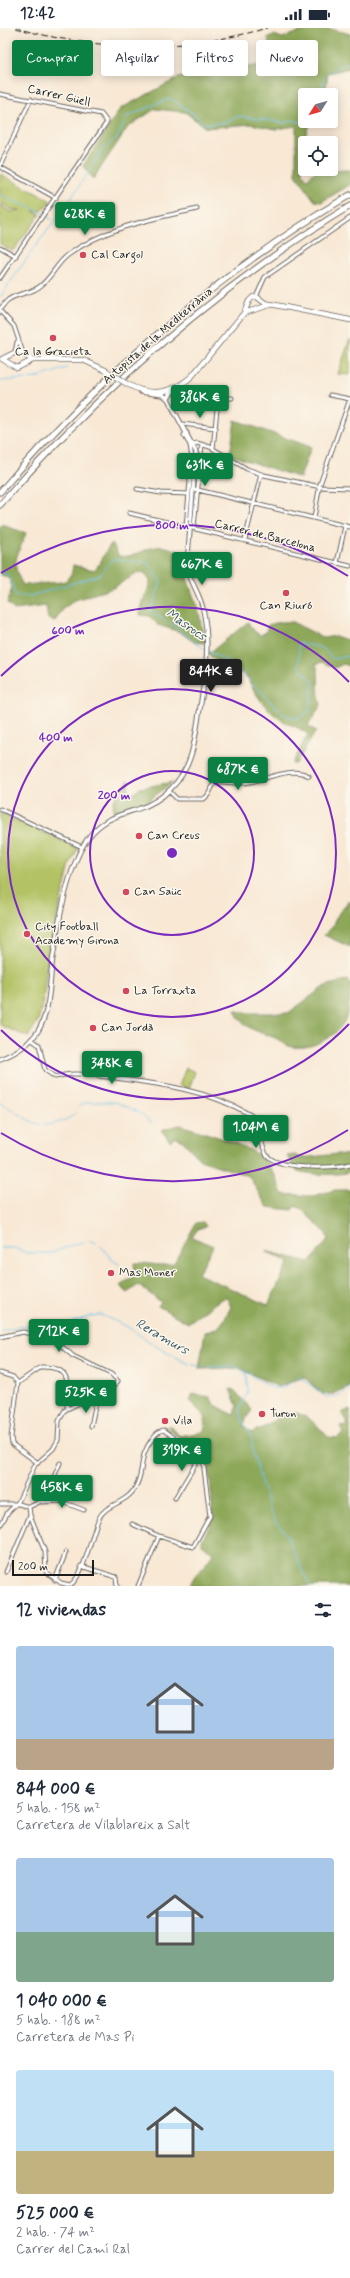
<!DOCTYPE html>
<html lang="es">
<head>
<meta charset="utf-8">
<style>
  body { margin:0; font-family:Mynerve,sans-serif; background:#f6f6f7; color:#1f2937; height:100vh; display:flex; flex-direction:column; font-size:15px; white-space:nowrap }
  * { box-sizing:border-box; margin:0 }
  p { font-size:13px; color:#747a83 }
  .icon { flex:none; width:22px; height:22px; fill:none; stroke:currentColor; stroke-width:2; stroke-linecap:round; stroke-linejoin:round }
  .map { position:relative; height:1558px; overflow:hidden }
  .sheet { display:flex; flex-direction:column; background:#fff; flex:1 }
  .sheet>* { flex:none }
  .top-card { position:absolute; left:12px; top:12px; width:326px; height:36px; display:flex; gap:8px }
  .needle { width:26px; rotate:233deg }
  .controls { position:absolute; left:298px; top:60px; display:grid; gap:8px }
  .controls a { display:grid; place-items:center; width:40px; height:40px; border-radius:4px; background:#fff; box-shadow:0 2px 10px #0003; font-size:20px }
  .scale { position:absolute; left:12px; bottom:10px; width:82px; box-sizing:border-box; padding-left:4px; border:2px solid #1c1c1c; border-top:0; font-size:11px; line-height:14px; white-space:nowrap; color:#1c1c1c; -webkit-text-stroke:3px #fbf7ec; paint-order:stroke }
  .price { position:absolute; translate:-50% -34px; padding:0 9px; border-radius:4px; background:#0b8043; color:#fff; font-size:13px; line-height:26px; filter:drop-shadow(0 1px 2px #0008) }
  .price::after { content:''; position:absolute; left:50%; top:24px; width:12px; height:9px; margin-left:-6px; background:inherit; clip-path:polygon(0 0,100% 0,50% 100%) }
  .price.on { background:#222; color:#fff }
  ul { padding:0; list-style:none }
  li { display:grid; align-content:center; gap:8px; height:212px; padding:0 16px }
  li span { display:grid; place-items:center; height:124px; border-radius:4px; color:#555 }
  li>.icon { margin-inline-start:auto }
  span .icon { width:72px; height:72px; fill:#fffc; stroke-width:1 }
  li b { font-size:17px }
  h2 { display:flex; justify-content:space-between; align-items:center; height:48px; padding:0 16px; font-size:17px }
  .pill { padding:0 14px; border-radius:4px; background:#fff; box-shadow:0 2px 10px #0003; font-size:14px; line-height:36px }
  .pill.on { background:#0b8043; color:#fff }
  .status { display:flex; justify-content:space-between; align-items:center; height:28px; padding:0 20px; background:#fff; direction:ltr }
  .status svg { height:11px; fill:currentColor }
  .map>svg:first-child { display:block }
</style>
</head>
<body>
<div class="status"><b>12:42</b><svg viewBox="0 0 49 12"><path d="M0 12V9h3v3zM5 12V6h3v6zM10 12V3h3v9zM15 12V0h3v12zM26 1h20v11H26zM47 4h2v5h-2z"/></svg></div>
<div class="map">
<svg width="350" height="1558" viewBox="0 0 350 1558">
  <rect width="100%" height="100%" fill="#fbf7ec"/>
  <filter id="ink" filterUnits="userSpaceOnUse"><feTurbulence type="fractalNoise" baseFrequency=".025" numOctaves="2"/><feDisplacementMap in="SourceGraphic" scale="8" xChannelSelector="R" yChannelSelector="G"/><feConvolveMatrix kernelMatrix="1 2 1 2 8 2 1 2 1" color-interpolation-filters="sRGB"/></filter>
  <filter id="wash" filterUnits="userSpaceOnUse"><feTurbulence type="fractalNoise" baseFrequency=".012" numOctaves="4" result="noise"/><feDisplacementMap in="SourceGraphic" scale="16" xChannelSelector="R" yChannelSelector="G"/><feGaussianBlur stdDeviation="0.9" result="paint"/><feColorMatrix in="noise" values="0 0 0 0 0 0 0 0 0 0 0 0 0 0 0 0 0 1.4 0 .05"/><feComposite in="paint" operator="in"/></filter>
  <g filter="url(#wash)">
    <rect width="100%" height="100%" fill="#f8e8d4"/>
    <path fill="#b3c265" stroke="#686f40" d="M0,146L51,173L42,183H33L40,186L13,223L0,216V176L10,184L20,182L10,181L0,174Z
      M350,311V347L338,346Z
      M0,785L78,820L70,837L48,925L43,973L38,993L28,1009L0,997Z
      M186,1040L195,1044L189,1061L179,1057Z"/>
    <path fill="#8ea85a" stroke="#55623b" d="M311,0H327L350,6V40L328,45L325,67H305V93H311C305,105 295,141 307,151L316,143L350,142V157L321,174L315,173L296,147V98L276,101L251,96L206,100L185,84L155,81L128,99L93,151L83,138L120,81L178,50L201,45L198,27L215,24L214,43L219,44L272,35L268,9L274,7L282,10Z
      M235,392L311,419L300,450L230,427Z
      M2,497L26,505C18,528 9,534 23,557L63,554C71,550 72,545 73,537L94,542C103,534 104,523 112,515L119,528C145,531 150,507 184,526V542L199,584L204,615L194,614L180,604L158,597L149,588L140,587C141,574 148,565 150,553L145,546L137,545L113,560L75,572L64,580L55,593L48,591L46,578L14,582L7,575L12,560L10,551L0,546V500Z
      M248,594L255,604L261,607L266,604L268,597L280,594H292L324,610L335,608L350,613V638L343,636L335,640L322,634L316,636C321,650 316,663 321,677L308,698L316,703L296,736H292L308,706C301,701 296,699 289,696C270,688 254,666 247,648L218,634L208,626Z
      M129,752L128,766L132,767L140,760L173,754L148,773L114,786L113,772Z
      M350,873V919L324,907C336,900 334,884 350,873Z
      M347,952L350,955C350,986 347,1003 316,1016C309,1019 297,1021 289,1018C283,1016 279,1011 273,1009C256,1003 242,1000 235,982L244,985H288L325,958Z
      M180,1097C201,1104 248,1116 263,1131C274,1141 277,1153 282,1166L313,1168L335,1162H350V1359L333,1366H322L304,1349L278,1359L239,1340L199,1341L205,1304C221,1302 224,1292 231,1279L227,1270L221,1271L188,1295L158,1278L161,1274L138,1257L128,1265L120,1258L135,1247L134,1235C147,1234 162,1240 174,1235L196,1195L203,1194L206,1198L198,1201L192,1209L213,1218L198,1246L268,1277L289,1234L265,1223L310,1234L328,1212L326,1205L300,1180L295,1178L292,1182L267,1179L249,1148L200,1132L183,1113L176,1109L170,1113L161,1102Z
      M338,1126L349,1127L350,1144C332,1148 315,1147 297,1143L287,1128L295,1127L301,1130Z
      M230,1361L234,1362L252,1382L245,1392L244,1398L251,1405C256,1402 263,1400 268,1397C274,1394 277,1388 283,1386C302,1379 317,1397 328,1409L337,1410L343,1405L340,1398L346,1399V1393L342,1385L350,1381V1558H190C194,1543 209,1537 213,1524L201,1516C203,1507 209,1502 211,1494C215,1484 208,1424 201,1418C189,1407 180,1416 167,1398H171L179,1408L203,1404C211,1389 198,1383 190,1373L193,1366L210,1369L214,1376L233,1387L237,1378Z"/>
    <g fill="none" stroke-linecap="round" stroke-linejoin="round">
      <path stroke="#70c3ec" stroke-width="1" d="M319,67C324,46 330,41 350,35
        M0,166C13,175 28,177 43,185
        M45,187L54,193
        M0,269L35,219L62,184L104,120L118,109L126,89L170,70L195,87L204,96L228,94L238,88L285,95L293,92L305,95L306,93
        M0,353L36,350L67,340
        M0,546H9L15,568H31L99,547L113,531L148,535L161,554L150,583L171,596L206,622
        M208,623L235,638L283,686L298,691L309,683L313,653L299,639V615L323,620L333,631L350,628
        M0,1075C22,1084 32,1104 59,1094C66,1092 71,1090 75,1085
        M78,1079L87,1074H116L140,1085L152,1095
        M101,1218L111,1231L119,1236
        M0,1220H14L27,1225H51L78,1215L91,1213L96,1215
        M0,1304L19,1299L63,1297L91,1288L101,1287L126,1298L162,1322L189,1336L204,1339L235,1338L273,1360H282L300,1349L326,1369L338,1368L350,1360
        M246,1345L248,1364L239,1381L243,1394L252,1411V1421L261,1454L271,1484L276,1494L285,1504L310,1558"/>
    </g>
  </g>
  <g filter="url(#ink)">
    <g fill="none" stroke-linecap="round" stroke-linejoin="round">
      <defs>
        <path id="minor" d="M0,66L101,86L107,94L0,250
          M0,138L31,71
          M0,139L56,170
          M0,219L16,228
          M256,269L265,249L350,190
          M0,281C3,278 5,274 8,272C17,265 30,266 39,259C51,251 56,236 68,227C106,199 152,191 197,181
          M0,283L14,298L23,325
          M15,324L17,314
          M176,367L199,366L212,371L232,370
          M182,396L216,400
          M190,418L197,415L210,419L247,441L264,447L321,459L350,460
          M213,421L218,371
          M137,461L161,465L189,466
          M194,461L350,499
          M129,485L350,538
          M314,490L320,456L350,371L330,367
          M186,499L192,430L190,417L184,407L187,405
          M194,499L202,417
          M245,512L261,446
          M337,535L345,498
          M169,763L177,771H204L208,767L215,754C224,753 233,756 243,755C263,754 290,737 309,748
          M0,781L82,819
          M31,1011L39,1017L45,1042L55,1049C61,1048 67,1046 73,1046C86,1045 101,1049 115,1050C161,1056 207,1062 249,1086C262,1093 259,1114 266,1126C276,1142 333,1141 350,1136
          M0,1309L23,1304L54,1312L73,1328L111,1346L118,1353L101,1372L84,1373L65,1382L59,1393L58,1412L53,1421L35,1437L18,1474L8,1484L0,1498
          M0,1345L13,1349L18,1355
          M91,1398L96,1374
          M38,1435L12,1416L11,1409L18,1355L41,1339C72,1338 68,1355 67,1379
          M175,1470L201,1427
          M42,1474L60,1473L84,1482
          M0,1476H19L29,1479L30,1487L6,1544
          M29,1479L44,1472L60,1435
          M30,1487L45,1524L46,1544L61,1555L70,1557C84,1549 92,1504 99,1490C106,1475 129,1476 137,1456C145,1438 138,1431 152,1411C156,1406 158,1403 164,1402L177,1412L196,1418L203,1433L210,1488L193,1519L159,1508L138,1558
          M132,1496L159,1508
          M81,1538L116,1549L117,1558
          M55,1552L66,1524"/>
        <path id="tertiary" d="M141,364L163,367L167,370
          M169,369L172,364L180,359
          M0,1031C16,1025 29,1017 38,1003C51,982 49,953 53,929C57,903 65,859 75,835C81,820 88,806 102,796C113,788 126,785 138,781C163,773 183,753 191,727C195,714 197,700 199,686C205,650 211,617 203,581C200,566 190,554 187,539L196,424L168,371L170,361"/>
        <path id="primary" d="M244,285L270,277
          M2,331L18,323L33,332H83L105,342
          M2,331L17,340L33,332
          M127,356C150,369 172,366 192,348L244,285L249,273L253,269H257L265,275L350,292"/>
        <path id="motorway" d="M0,464C98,350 220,243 350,167
          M0,477C101,361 218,258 350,178"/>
      </defs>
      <use href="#minor" stroke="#69635c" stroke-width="5"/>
      <use href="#tertiary" stroke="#69635c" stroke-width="5.5"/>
      <use href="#primary" stroke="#69635c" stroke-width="6"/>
      <use href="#motorway" stroke="#69635c" stroke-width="7"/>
      <use href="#minor" stroke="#fff" stroke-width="3"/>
      <use href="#tertiary" stroke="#fff" stroke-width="3.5"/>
      <use href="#primary" stroke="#fff" stroke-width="4.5"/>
      <use href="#motorway" stroke="#fff" stroke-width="5"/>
      <path stroke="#1c1c1c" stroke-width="1" stroke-dasharray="6 3" stroke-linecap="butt" d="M16,0C100,24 183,24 267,0"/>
      <defs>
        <path id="primary-bridge" d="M105,342L127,356"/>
      </defs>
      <use href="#primary-bridge" stroke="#69635c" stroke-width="6" stroke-linecap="butt"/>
      <use href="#primary-bridge" stroke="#fff" stroke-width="4.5"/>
    </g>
  </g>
  <g fill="none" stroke="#7b2cbf" stroke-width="2">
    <circle cx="172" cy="825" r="82"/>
    <circle cx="172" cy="825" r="164"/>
    <path d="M349 996A246 246 0 0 1 1 1002M1 648A246 246 0 0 1 349 654"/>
    <path d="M348 1102A328 328 0 0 1 1 1105M1 545A328 328 0 0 1 348 548"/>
  </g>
  <g fill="#d1495b" stroke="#fbf7ec" stroke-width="1.5">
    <circle cx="83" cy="227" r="4"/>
    <circle cx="53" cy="310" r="4"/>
    <circle cx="286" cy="565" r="4"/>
    <circle cx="139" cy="808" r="4"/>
    <circle cx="126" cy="864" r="4"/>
    <circle cx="27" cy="906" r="4"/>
    <circle cx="126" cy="963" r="4"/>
    <circle cx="93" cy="1000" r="4"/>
    <circle cx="111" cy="1245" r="4"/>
    <circle cx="262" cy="1386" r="4"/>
    <circle cx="165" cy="1393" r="4"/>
  </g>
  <g text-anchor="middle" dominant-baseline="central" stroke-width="3" stroke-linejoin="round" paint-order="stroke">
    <g font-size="12" fill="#1c1c1c" stroke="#fbf7ec">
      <text transform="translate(59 68) rotate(13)">Carrer Güell</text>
      <text transform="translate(158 308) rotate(-41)">Autopista de la Mediterrània</text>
      <text transform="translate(265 508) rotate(14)">Carrer de Barcelona</text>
    </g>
    <g font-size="12" fill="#1c1c1c" stroke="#fbf7ec" text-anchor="start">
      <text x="91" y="227">Cal Cargol</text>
      <text x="53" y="324" text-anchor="middle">Ca la Gracieta</text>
      <text x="286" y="578" text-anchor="middle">Can Riuró</text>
      <text x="147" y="808">Can Creus</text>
      <text x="134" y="864">Can Saüc</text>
      <text x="35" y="899">City Football<tspan x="35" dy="14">Academy Girona</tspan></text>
      <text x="134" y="963">La Torraxta</text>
      <text x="101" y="1000">Can Jordà</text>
      <text x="119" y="1245">Mas Moner</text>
      <text x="270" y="1386">Turon</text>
      <text x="173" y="1393">Vila</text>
    </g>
    <g font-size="13" font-style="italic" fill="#395665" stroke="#fbf7ec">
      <text transform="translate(186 597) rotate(35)">Masrocs</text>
      <text transform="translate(162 1309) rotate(30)">Reramurs</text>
    </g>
  </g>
  <circle cx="172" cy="825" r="6" fill="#7b2cbf" stroke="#fbf7ec" stroke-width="2"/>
  <g font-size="12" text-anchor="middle" font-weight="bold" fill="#7b2cbf" stroke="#fbf7ec" stroke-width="3" stroke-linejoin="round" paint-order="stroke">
    <text x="172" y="501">800 m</text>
    <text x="68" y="606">600 m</text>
    <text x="56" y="713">400 m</text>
    <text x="114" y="771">200 m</text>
  </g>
</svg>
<div class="controls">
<a><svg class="needle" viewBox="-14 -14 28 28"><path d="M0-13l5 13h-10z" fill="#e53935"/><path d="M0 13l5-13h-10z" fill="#747a83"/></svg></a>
<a><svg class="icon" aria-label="locate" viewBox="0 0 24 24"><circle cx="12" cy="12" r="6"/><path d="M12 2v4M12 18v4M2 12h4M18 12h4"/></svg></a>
</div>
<div class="scale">200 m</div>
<b class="price" style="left:85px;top:208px">628K €</b>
<b class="price" style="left:200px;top:391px">386K €</b>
<b class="price" style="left:205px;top:459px">631K €</b>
<b class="price" style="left:202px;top:558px">667K €</b>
<b class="price on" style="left:211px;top:665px">844K €</b>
<b class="price" style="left:238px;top:763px">687K €</b>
<b class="price" style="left:112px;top:1057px">348K €</b>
<b class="price" style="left:256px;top:1121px">1.04M €</b>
<b class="price" style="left:59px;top:1325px">712K €</b>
<b class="price" style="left:86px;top:1386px">525K €</b>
<b class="price" style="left:182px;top:1444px">319K €</b>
<b class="price" style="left:62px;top:1481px">458K €</b>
<div class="top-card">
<a class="pill on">Comprar</a>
<a class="pill">Alquilar</a>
<a class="pill">Filtros</a>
<a class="pill">Nuevo</a>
</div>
</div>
<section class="sheet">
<h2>12 viviendas<svg class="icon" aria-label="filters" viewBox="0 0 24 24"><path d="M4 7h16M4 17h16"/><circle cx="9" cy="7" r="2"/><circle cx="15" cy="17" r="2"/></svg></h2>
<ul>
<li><span style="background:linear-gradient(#a9c7e8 75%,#b9a48a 0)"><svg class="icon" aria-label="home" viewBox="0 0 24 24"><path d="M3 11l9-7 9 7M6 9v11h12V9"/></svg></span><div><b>844 000 €</b><p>5 hab. · 158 m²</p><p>Carretera de Vilablareix a Salt</p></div></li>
<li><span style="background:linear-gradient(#a9c7e8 60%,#7fa58c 0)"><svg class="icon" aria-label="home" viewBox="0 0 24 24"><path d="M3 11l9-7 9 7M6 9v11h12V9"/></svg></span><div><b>1 040 000 €</b><p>5 hab. · 188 m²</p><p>Carretera de Mas Pi</p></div></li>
<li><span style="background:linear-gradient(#bfe0f5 65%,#c2b280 0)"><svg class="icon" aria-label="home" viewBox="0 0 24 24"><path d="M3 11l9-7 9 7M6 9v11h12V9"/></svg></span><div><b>525 000 €</b><p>2 hab. · 74 m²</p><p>Carrer del Camí Ral</p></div></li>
</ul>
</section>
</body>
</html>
